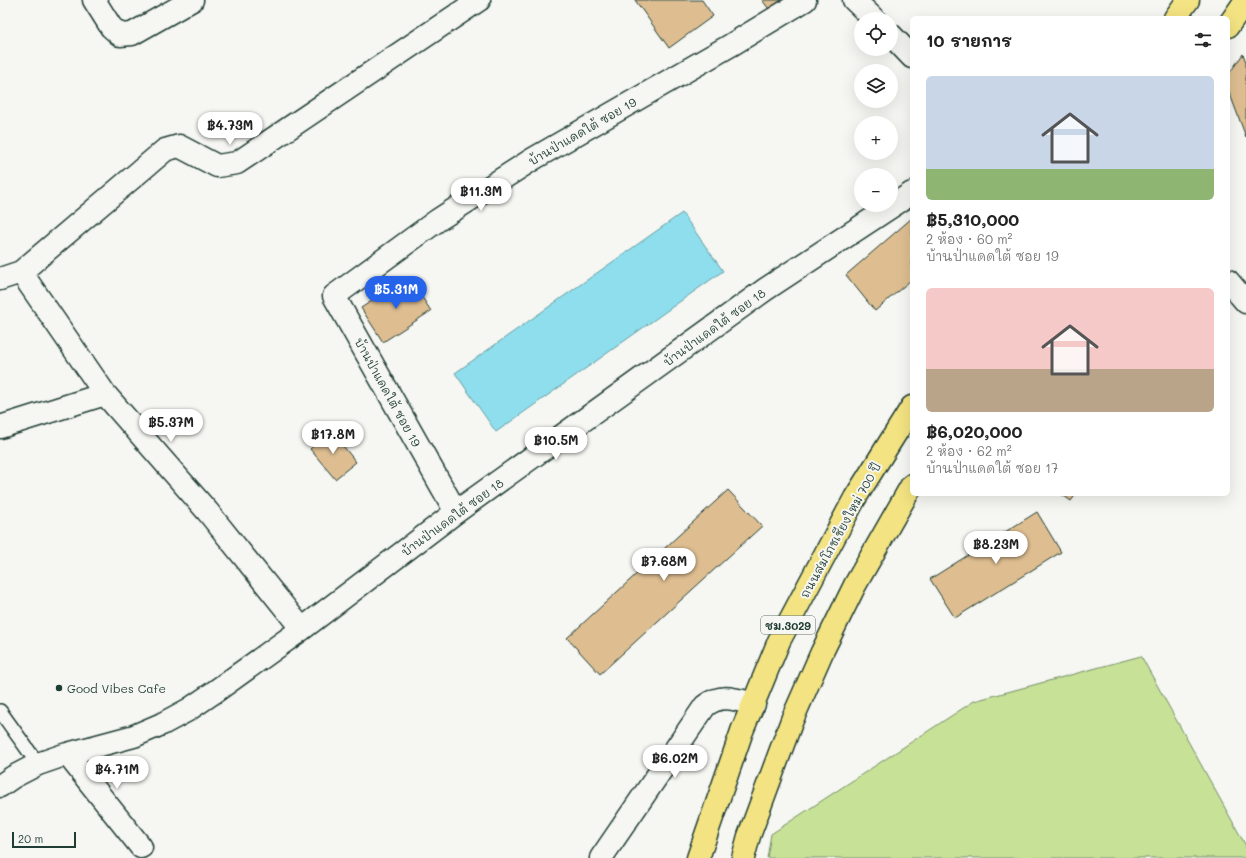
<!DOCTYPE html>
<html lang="th">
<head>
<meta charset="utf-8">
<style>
  body { margin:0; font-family:Mali,"Playpen Sans Thai",sans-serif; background:#f6f6f6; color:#222; height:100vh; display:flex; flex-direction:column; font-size:15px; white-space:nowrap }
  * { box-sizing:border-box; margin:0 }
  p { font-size:13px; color:#767676 }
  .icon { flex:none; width:22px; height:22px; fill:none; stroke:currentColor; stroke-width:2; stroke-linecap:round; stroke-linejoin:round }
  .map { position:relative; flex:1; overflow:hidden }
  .side { position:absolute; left:910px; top:16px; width:320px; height:480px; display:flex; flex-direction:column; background:#fff; border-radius:6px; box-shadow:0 4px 16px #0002 }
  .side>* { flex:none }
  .fabs { position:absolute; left:854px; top:12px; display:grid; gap:8px }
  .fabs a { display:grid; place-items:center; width:44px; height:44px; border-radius:50%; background:#fff; box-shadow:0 4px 16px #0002; font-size:20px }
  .scale { position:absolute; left:12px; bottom:10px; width:64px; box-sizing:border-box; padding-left:4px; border:2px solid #1f3d34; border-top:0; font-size:11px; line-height:14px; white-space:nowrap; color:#1f3d34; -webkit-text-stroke:3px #f6f6f2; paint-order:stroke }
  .price { position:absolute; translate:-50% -34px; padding:0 9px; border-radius:14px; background:#fff; color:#222; font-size:13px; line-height:26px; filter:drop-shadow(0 1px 2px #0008) }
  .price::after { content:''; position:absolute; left:50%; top:24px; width:12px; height:9px; margin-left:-6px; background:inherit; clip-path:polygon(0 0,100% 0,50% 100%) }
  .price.on { background:#2563eb; color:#fff }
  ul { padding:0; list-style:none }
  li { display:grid; align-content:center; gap:8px; height:212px; padding:0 16px }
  li span { display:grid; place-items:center; height:124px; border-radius:6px; color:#555 }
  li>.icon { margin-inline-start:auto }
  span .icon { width:72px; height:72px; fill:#fffc; stroke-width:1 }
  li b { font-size:17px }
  h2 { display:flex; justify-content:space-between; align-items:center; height:48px; padding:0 16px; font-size:17px }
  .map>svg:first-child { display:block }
</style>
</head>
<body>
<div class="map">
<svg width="1246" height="858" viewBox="0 0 1246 858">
  <rect width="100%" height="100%" fill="#f6f6f2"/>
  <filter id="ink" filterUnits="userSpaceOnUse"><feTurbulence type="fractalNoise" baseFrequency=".025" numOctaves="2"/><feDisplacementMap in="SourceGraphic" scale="8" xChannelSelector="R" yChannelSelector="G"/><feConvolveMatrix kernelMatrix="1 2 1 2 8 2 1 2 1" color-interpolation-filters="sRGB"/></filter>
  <g filter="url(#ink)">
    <path fill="#c7e197" stroke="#738f66" d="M1141,656L1246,846V858H767L771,834L974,701Z"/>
    <path fill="#8fdeed" stroke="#629ea3" d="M682,213L723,271L496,432L455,373Z"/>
    <path fill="#debe91" stroke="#1f3d34" d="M635,0H702L713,16L669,48Z
      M762,0H782L769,9Z
      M1243,54L1246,62V137L1228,89V75Z
      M912,218V279L875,311L846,275Z
      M409,277L431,311L383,342L361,308Z
      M331,431L356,462L335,479L310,449Z
      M728,490L762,526L600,674L567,638Z
      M1061,494H1076L1071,501Z
      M1037,512L1061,552L955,618L930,579Z"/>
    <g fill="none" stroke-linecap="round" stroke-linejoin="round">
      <defs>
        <path id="service" d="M0,711L38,764"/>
        <path id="minor" d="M94,0L111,27L120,35L132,34L192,0
          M854,0L874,19
          M891,35L912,57
          M21,272L105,394L208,512L302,629
          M0,279L21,272L165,150L179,146L217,166L237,163L479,0
          M1228,281L1246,302
          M0,427L105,394
          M456,512L334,296L438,220L533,159L731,45L805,0
          M67,754L141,847
          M0,786L13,777L38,764L67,754L134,736L162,724L188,710L213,693L302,629L456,512L766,289L912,193
          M601,858L705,706C721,693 735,699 754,704"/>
        <path id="primary" d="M1175,18L1188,0
          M1228,26L1246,0
          M698,858L742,731L779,641L855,498L912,407
          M743,858L749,836L792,720L822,652L855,585L912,485"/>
      </defs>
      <use href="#service" stroke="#1f3d34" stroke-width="16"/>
      <use href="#minor" stroke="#1f3d34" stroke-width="25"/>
      <use href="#primary" stroke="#1f3d34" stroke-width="25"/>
      <use href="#service" stroke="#f6f6f2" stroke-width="13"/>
      <use href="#minor" stroke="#f6f6f2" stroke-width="22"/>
      <use href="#primary" stroke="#f4e382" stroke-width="22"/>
    </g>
  </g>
  <circle fill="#1f3d34" stroke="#f6f6f2" stroke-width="1.5" cx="59" cy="688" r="4"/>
  <g text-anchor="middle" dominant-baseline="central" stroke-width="4" stroke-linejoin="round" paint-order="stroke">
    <rect fill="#f6f6f2" stroke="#60746d" stroke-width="1" x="761" y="616" width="54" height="18" rx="3"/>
    <g font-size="11" font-weight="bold" fill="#1f3d34">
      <text x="788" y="625">ชม.3029</text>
    </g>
    <g font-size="12" fill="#1f3d34" stroke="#f6f6f2">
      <text transform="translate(582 131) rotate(-30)">บ้านป่าแดดใต้ ซอย 19</text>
      <text transform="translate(714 327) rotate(-36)">บ้านป่าแดดใต้ ซอย 18</text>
      <text transform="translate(388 392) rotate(61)">บ้านป่าแดดใต้ ซอย 19</text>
      <text transform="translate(452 517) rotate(-36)">บ้านป่าแดดใต้ ซอย 18</text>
      <text transform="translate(840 530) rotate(-61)">ถนนสมโภชเชียงใหม่ 700 ปี</text>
    </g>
    <g font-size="12" fill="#1f3d34" stroke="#f6f6f2" text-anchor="start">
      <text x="67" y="688">Good Vibes Cafe</text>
    </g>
  </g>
</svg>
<div class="fabs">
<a><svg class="icon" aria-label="locate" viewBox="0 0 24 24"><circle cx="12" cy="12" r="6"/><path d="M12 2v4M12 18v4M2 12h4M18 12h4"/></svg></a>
<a><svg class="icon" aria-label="layers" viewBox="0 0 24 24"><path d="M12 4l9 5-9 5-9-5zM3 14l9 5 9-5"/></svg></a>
<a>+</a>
<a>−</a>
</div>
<div class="scale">20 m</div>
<b class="price" style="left:230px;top:146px">฿4.73M</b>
<b class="price" style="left:481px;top:212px">฿11.3M</b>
<b class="price on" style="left:396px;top:310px">฿5.31M</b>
<b class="price" style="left:171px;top:443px">฿5.37M</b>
<b class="price" style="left:333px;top:455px">฿17.8M</b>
<b class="price" style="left:556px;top:461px">฿10.5M</b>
<b class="price" style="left:996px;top:565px">฿8.23M</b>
<b class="price" style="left:664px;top:582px">฿7.68M</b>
<b class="price" style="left:675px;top:779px">฿6.02M</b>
<b class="price" style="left:117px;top:790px">฿4.71M</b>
<section class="side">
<h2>10 รายการ<svg class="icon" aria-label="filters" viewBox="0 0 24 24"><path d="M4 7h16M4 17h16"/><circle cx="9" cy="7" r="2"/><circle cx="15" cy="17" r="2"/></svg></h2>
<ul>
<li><span style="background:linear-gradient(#c9d6e8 75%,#8fb573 0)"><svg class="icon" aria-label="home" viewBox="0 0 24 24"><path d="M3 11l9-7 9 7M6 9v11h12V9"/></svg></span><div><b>฿5,310,000</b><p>2 ห้อง · 60 m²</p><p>บ้านป่าแดดใต้ ซอย 19</p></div></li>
<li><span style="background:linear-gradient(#f6c9c9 65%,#b9a48a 0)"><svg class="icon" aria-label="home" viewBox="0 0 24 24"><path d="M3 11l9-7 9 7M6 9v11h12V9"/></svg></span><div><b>฿6,020,000</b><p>2 ห้อง · 62 m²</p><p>บ้านป่าแดดใต้ ซอย 17</p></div></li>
</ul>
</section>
</div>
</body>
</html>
